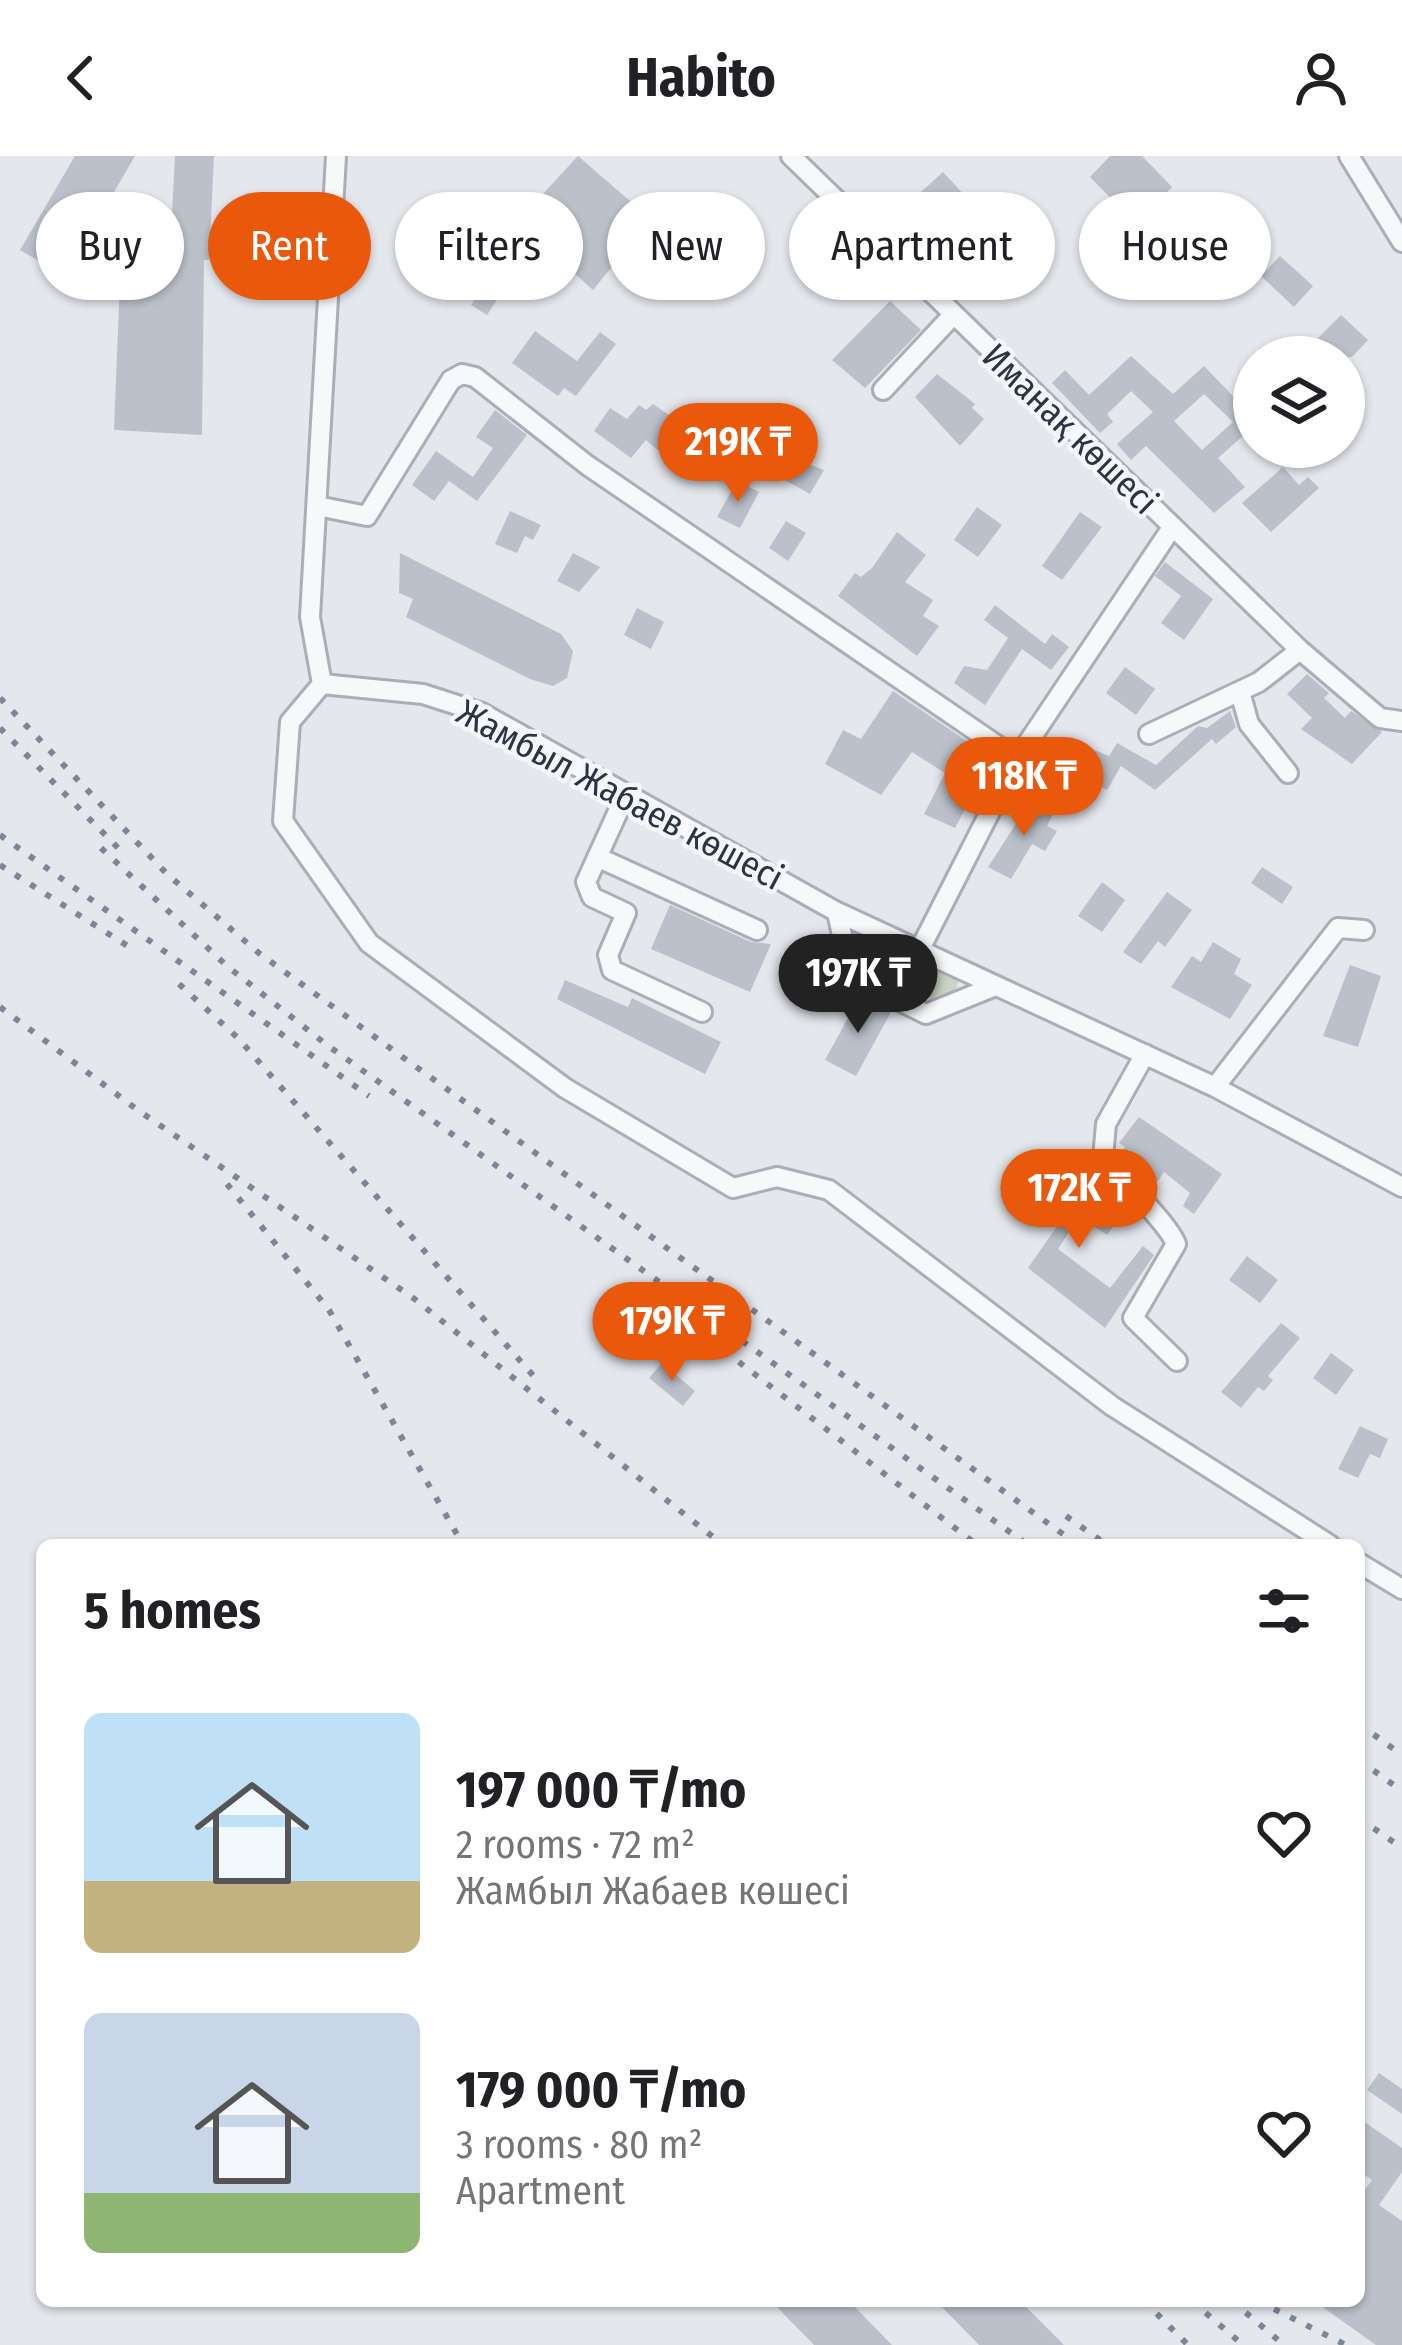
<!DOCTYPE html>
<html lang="en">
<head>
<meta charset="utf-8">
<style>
  body { margin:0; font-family:"Fira Sans Condensed",sans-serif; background:#f2f2f2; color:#202124; height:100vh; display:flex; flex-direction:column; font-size:45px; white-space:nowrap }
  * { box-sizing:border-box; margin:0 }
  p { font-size:39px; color:#757577 }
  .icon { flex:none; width:66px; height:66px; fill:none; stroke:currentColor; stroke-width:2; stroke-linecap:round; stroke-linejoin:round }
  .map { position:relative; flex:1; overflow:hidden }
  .side { position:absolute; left:36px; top:1383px; width:1329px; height:768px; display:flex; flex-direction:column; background:#fff; border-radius:18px; box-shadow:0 3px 9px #0004 }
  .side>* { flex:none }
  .banner { position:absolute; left:36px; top:36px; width:1332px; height:108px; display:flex; gap:24px }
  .fabs { position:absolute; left:1233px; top:180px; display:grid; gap:24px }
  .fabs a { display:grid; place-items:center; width:132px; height:132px; border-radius:50%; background:#fff; box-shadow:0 3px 9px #0004; font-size:60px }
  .price { position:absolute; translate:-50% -102px; padding:0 27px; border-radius:42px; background:#ea580c; color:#fff; font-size:39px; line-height:78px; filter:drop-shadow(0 3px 6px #0008) }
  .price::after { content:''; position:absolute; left:50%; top:72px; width:36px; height:27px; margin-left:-18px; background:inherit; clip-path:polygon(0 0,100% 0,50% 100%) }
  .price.on { background:#222; color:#fff }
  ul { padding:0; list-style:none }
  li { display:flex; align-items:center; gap:36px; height:300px; padding:0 48px }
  li span { display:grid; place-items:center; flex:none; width:336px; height:240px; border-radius:18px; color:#555 }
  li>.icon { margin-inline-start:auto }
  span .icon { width:144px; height:144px; fill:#fffc; stroke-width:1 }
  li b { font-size:51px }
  h2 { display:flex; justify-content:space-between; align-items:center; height:144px; padding:0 48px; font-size:51px }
  .tag { padding:0 42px; border-radius:54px; background:#fff; box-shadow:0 3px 9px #0004; font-size:42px; line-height:108px }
  .tag.on { background:#ea580c; color:#fff }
  header { display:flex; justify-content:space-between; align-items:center; height:156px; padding:0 48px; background:#fff; font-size:54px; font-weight:700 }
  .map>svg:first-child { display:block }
</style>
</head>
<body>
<header><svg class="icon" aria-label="back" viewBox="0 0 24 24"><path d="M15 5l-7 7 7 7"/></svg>Habito<svg class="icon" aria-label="person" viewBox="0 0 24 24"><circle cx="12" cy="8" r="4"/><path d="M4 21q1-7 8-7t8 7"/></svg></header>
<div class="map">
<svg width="1402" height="2189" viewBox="0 0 1402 2189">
  <rect width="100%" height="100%" fill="#e4e7ec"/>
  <path fill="#c9d6c5" d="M868,779L959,822L956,835L921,845L869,818L857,791Z"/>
  <path fill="#bbc0ca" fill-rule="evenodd" d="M75,0H135L65,120L20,94Z
    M175,0H214L209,104H204L202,279L114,274L120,124L157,125L161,57L172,58Z
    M578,0L668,78L628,121L614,108L593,134L556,101L581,74L541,40Z
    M1110,0H1142L1172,31L1136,68L1090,21Z
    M943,16L1028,108L1013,122L989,98L967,120L937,90L927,100L892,62Z
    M1280,100L1313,130L1294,151L1261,120Z
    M488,111L510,124L487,159L471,149L484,131L476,126Z
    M890,145L921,174L865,232L832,204Z
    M1341,159L1368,184L1352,201H1334L1316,184Z
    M535,175L577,205L600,176L616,188L576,240L564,232L558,240L512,207Z
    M1131,200L1173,238L1204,210L1254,262V270L1218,302L1245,331L1214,357L1146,290L1131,304L1117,288L1153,256L1131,235L1107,258L1113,266L1100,277L1052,227L1065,214L1089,239ZM1204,238L1233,266L1202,294L1174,265Z
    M937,218L975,248L972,252L984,263L960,290L915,241Z
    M653,248L692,275L668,303L646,284L631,302L594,275L610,252L627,263L639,249L646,254Z
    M495,254L527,279L477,345L449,325L434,345L412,329L436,295L473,321L493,292L476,281Z
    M796,303L824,314L810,338L783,323Z
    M1283,311L1299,329L1308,321L1319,332L1271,376L1242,347Z
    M737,325L759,336L740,372L717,361Z
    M977,351L1002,369L978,401L954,384Z
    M510,355L541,369L533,384L525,380L517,397L495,388Z
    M1080,356L1102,371L1062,424L1042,410Z
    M786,365L806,377L788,405L769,392Z
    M897,376L926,399L905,426L933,444L923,460L939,470L917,500L838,440L855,417L861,421L872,412Z
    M400,397L561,478L573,495L567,522L553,530L530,523L406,461L413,443L399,437Z
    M573,397L600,411L579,436L557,425Z
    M1165,406L1213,443L1184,484L1161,467L1181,440L1155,420Z
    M995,449L1045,488L1052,478L1069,491L1051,514L1022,493L985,549L954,527L964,510L987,514L1008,482L984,464Z
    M637,452L664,466L651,493L624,479Z
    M1125,511L1155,533L1136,559L1106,537Z
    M1307,518L1329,537L1324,542L1345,562L1351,555L1382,576L1352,608L1301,573L1312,562L1287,538Z
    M893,535L992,602L955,672L924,658L945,617L912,596L881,639L825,608L843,574L861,583Z
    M1230,555L1236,571L1216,588L1212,583L1155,634L1121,610L1107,634L1093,627L1086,637L1069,628L1092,593L1109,600L1117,587L1156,609L1198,570L1207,572Z
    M1032,643L1054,656L1047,670L1057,675L1045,695L1032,688L1011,723L988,711Z
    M1262,711L1293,731L1282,748L1251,727Z
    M1102,726L1125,744L1102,776L1078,760Z
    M1167,736L1192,754L1165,791L1158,785L1141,808L1123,796Z
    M670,749L751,786L771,788L750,836L651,793Z
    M1213,786L1241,803L1234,818L1252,829L1230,863L1171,831L1192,800L1201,806Z
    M1350,809L1381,820L1358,891L1323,880Z
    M565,824L628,851L632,842L721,886L705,918L557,843Z
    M860,840L891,856L856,920L825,904Z
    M1139,961L1222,1018L1194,1058L1183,1050L1190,1037L1164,1016L1158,1025L1120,998L1125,991L1119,987Z
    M1029,1024L1079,1051L1092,1033L1124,1056L1107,1079L1079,1060L1058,1093L1110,1132L1143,1090L1154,1099L1105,1172L1028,1112L1058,1069L1008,1043L1018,1028L1024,1032Z
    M1247,1100L1278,1124L1260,1147L1229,1124Z
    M1281,1167L1300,1182L1268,1220L1273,1224L1264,1235L1258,1231L1241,1252L1221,1236Z
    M1331,1197L1354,1214L1336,1239L1313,1222Z
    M662,1207L695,1235L683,1250L649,1222Z
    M1360,1270L1388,1283L1380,1302L1370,1298L1358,1322L1338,1313Z
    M1379,1917L1402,1933V1958L1367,1934Z
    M1359,1962L1402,1992V2016L1379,2049L1402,2065V2189H1376L1314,2145H1359V2042L1372,2024L1359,2015Z
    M771,2145H849L892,2189H814Z
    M936,2145H1020L1064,2189H979Z"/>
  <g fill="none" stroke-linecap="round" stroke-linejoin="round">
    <defs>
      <path id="minor" d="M336,0L310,461L322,528L423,538L482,557L837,756L1215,931L1402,1031
        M791,0L1300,494L1380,562L1402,565
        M1349,0L1402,86
        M883,234L953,159
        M317,350L367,360L451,224L462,218L475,221L587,309L1017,603
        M322,528L290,566L283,665L369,787L565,932L733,1032L777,1021L829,1034L1112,1250L1330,1389
        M1240,536L1249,568L1288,617
        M1149,578L1259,526L1300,494
        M626,638L586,726L592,741L626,757L608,799L612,814L702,856
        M597,701L757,774
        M837,756L851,821L926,858L993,831
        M919,795L1017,603L1171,373
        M1145,898L1106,968L1103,1002C1121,1023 1168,1067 1176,1088L1133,1162L1177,1205
        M1215,931L1338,772L1364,774
        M1359,1407L1402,1433"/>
    </defs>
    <use href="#minor" stroke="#a9aeb7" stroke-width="24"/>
    <use href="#minor" stroke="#f7f8fa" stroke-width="18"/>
    <path stroke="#7d8696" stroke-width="6" stroke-dasharray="6 12" stroke-linecap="butt" d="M0,542L167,718L260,798L1078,1389
      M0,572L123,697
      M0,679L369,940
      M101,692L227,810L327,889L1028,1389
      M0,709L134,794
      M179,828L238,882L537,1224
      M0,851L139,955L412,1141L723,1389
      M227,1028L329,1154L463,1389
      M696,1173L977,1389
      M1066,1360L1107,1389
      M1359,1568L1402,1599
      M1359,1604L1402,1635
      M1359,1662L1402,1692
      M1144,2145L1188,2189
      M1192,2145L1243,2189
      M1232,2145L1284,2189
      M1258,2145L1346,2189"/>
  </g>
  <g text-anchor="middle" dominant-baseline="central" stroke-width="9" stroke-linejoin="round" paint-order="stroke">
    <g font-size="36" fill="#2b3445" stroke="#f4f6f9">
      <text transform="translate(1070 273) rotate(44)">Иманақ көшесі</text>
      <text transform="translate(620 639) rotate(28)">Жамбыл Жабаев көшесі</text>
    </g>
  </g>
</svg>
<div class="fabs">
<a><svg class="icon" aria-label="layers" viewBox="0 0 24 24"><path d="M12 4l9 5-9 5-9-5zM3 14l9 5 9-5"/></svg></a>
</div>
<b class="price" style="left:738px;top:349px">219K ₸</b>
<b class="price" style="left:1024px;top:683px">118K ₸</b>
<b class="price on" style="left:858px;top:880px">197K ₸</b>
<b class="price" style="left:1079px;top:1095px">172K ₸</b>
<b class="price" style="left:672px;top:1228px">179K ₸</b>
<div class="banner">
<a class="tag">Buy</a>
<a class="tag on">Rent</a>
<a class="tag">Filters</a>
<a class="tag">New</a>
<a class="tag">Apartment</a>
<a class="tag">House</a>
</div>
<section class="side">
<h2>5 homes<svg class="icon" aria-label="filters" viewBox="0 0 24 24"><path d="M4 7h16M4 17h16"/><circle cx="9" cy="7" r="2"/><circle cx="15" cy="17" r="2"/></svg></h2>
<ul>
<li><span style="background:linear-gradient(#bfe0f5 70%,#c2b280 0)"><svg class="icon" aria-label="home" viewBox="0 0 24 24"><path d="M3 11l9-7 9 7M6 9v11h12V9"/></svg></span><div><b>197 000 ₸/mo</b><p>2 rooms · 72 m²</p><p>Жамбыл Жабаев көшесі</p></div><svg class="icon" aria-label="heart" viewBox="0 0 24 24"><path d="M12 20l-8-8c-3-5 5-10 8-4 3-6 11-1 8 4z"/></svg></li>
<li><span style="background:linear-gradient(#c9d6e8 75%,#8fb573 0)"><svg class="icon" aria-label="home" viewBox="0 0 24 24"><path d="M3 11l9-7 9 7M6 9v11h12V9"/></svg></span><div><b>179 000 ₸/mo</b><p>3 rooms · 80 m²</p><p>Apartment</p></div><svg class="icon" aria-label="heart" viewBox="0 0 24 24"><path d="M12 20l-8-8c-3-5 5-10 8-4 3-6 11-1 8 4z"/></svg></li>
</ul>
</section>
</div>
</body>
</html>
